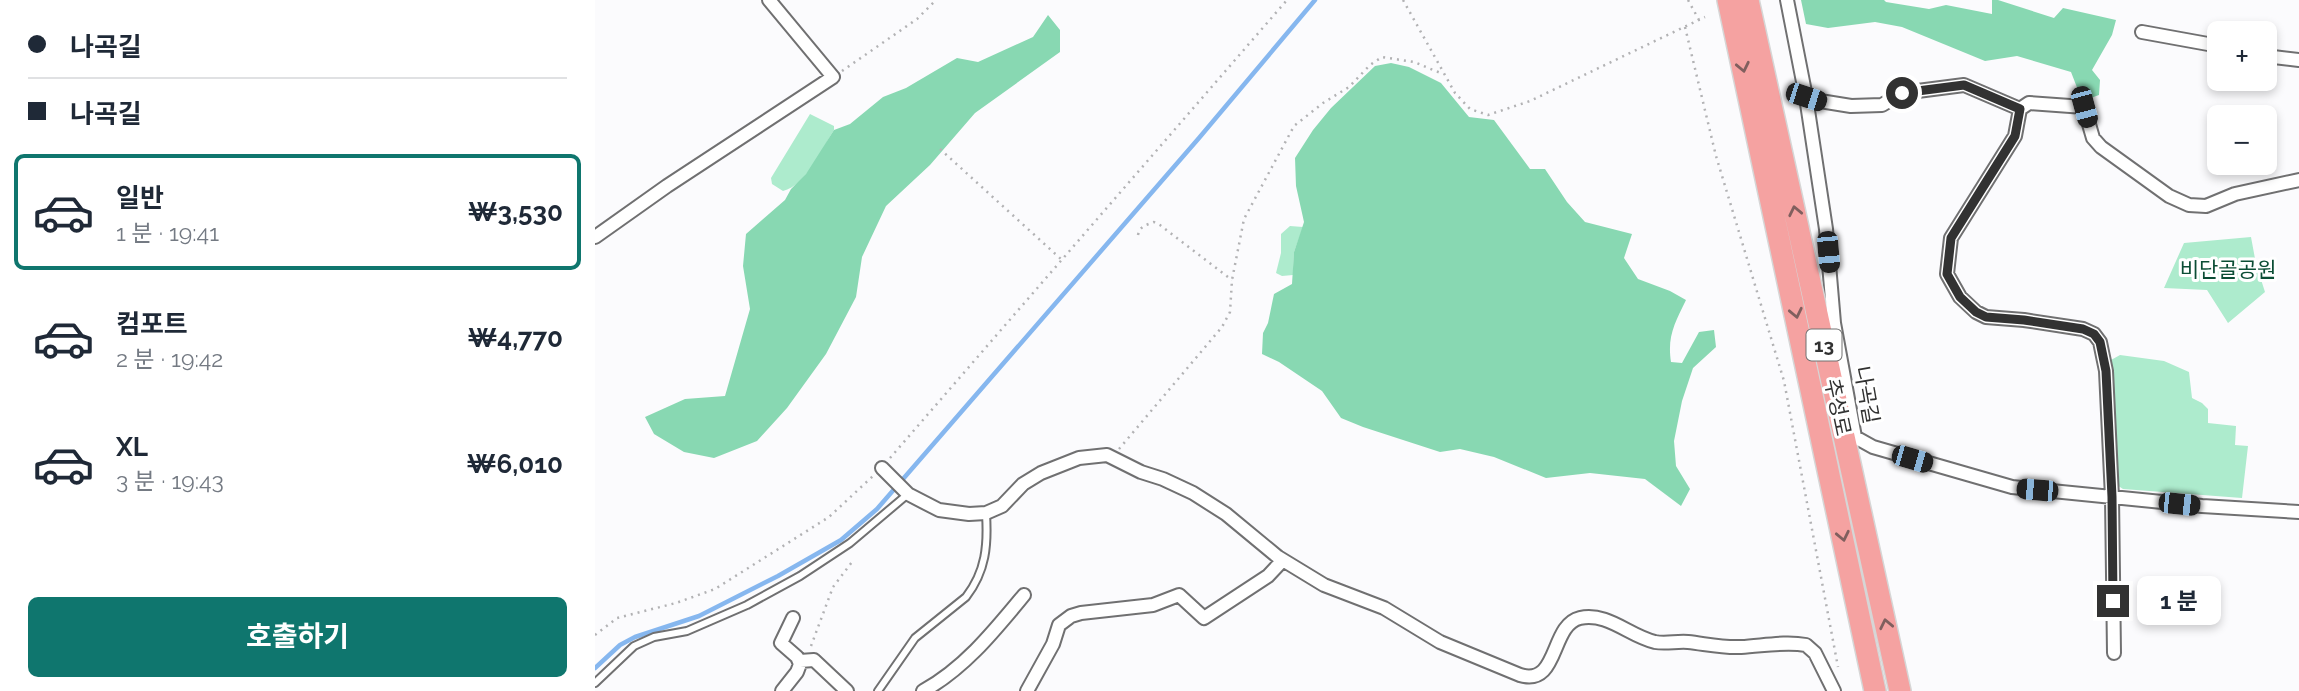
<!DOCTYPE html>
<html lang="ko">
<meta charset="utf-8">
<style>
body{margin:0;font-family:Raleway,"Noto Sans KR",sans-serif;background:#f6f6f7;color:#1f2937;height:100vh;display:flex;flex-direction:column;font-size:26px;white-space:nowrap}
*{box-sizing:border-box;margin:0}
p{font-size:23px;color:#747a83}
.icon{flex:none;width:38px;height:38px;fill:none;stroke:currentColor;stroke-width:2;stroke-linecap:round;stroke-linejoin:round}
.map{position:relative;flex:1;overflow:hidden}
.details{display:flex;flex-direction:column;background:#fff;width:595px}
.details>*{flex:none}
.banner{display:grid;align-content:center;height:154px;padding:0 28px;background:#fff}
.buttons{position:absolute;left:1612px;top:21px;display:grid;gap:14px}
.buttons a{display:grid;place-items:center;width:70px;height:70px;border-radius:10px;background:#fff;box-shadow:0 4px 10px #0003;font-size:35px}
.end{position:absolute;width:32px;height:32px;margin:-16px;border:9px solid #323232;background:#fff;box-shadow:0 0 0 4px #fff}
.from{border-radius:50%}
.bubble{position:absolute;height:49px;border-radius:10px;background:#fff;box-shadow:0 4px 10px #0003;font-size:23px;font-weight:700;line-height:49px;text-align:center}
.car{position:absolute;width:21px;height:42px;margin:-21px -10px;border-radius:9px;box-shadow:0 0 5px 2px #0007;background:linear-gradient(#222 24%,#8ab4d8 0 40%,#222 0 76%,#8ab4d8 0 86%,#222 0)}
.banner b{display:flex;align-items:center;gap:24px;height:66px;font-size:26px}
.banner b+b{border-top:2px solid #e0e1e3}
.banner i{width:18px;height:18px;background:#1f2937}
ul{padding:0;list-style:none}
li{display:flex;align-items:center;gap:21px;height:116px;margin:0 14px 10px;padding:0 14px;border:4px solid transparent;border-radius:10px}
li div{flex:1}
li b{display:block;font-size:26px}
li em{font-style:normal;font-weight:700}
li.selected{border-color:#0f766e}
li>.icon{width:63px;height:63px;stroke-width:1.5}
.action{display:flex;gap:14px;margin-top:auto;padding:14px 28px}
.action a{flex:1;height:80px;border-radius:10px;background:#0f766e;color:#fff;font-size:28px;font-weight:700;line-height:80px;text-align:center}
main{display:flex;flex:1;min-height:0}
.map>svg:first-child{display:block}
.green{fill:#adebcd}
.forest{fill:#88d8b2}
.lines{fill:none;stroke-linecap:round;stroke-linejoin:round}
.stream{stroke:#86b7ef;stroke-width:4.5}
.lane-casing{stroke:#707071;stroke-width:10}
.street-casing{stroke:#707071;stroke-width:16}
.primary-casing{stroke:#d6d6d6;stroke-width:24}
.path{stroke:#b2b2b4;stroke-width:2.5;stroke-dasharray:2 5;stroke-linecap:butt}
.lane{stroke:#fff;stroke-width:6}
.street{stroke:#fff;stroke-width:12}
.primary{stroke:#f5a2a1;stroke-width:21}
.oneway{stroke:#805f5e}
.route{stroke:#323232;stroke-width:9}
.labels{text-anchor:middle;dominant-baseline:central;stroke-width:6;stroke-linejoin:round;paint-order:stroke}
.shield{fill:#fff;stroke:#707070;stroke-width:2}
.shield-label{font-size:19px;font-weight:bold;fill:#323232}
.park-label{font-size:21px;fill:#0b4d35;stroke:#fff}
.street-label{font-size:21px;fill:#323232;stroke:#fff}
</style>
<main>
<section class="details">
<div class="banner">
<b><i class="from"></i>나곡길</b>
<b><i></i>나곡길</b>
</div>
<ul>
<li class="selected"><svg class="icon" aria-label="car" viewBox="0 0 24 24"><path d="M5 17H2v-5l4-1 3-4h7l3 4 3 1v5h-3M9 17h6M6 11h13"/><circle cx="7" cy="17" r="2"/><circle cx="17" cy="17" r="2"/></svg><div><b>일반</b><p>1 분 · 19:41</p></div><em>₩3,530</em></li>
<li><svg class="icon" aria-label="car" viewBox="0 0 24 24"><path d="M5 17H2v-5l4-1 3-4h7l3 4 3 1v5h-3M9 17h6M6 11h13"/><circle cx="7" cy="17" r="2"/><circle cx="17" cy="17" r="2"/></svg><div><b>컴포트</b><p>2 분 · 19:42</p></div><em>₩4,770</em></li>
<li><svg class="icon" aria-label="car" viewBox="0 0 24 24"><path d="M5 17H2v-5l4-1 3-4h7l3 4 3 1v5h-3M9 17h6M6 11h13"/><circle cx="7" cy="17" r="2"/><circle cx="17" cy="17" r="2"/></svg><div><b>XL</b><p>3 분 · 19:43</p></div><em>₩6,010</em></li>
</ul>
<div class="action"><a>호출하기</a></div>
</section>
<div class="map">
<svg width="1704" height="691" viewBox="0 0 1704 691">
<rect width="100%" height="100%" fill="#fbfbfd"/>
<path class="green" d="M215,114L239,126V130C226,150 212,185 188,191L177,184L176,178Z
M695,226L708,227L699,252L698,275L687,276L681,273L686,253V234Z
M1656,237L1661,264L1670,292L1633,323L1612,290L1569,288L1589,243Z
M1525,355L1569,361L1594,372L1597,398L1607,403L1613,409V423L1641,426L1640,445L1653,446L1647,498L1528,489L1522,485L1514,366L1516,360Z"/>
<path class="forest" d="M1206,0H1289L1291,2L1334,9L1351,5L1397,14V0H1403L1459,18L1468,8L1521,20L1517,35L1497,70L1505,80L1504,95L1493,99L1483,90L1476,72L1422,56L1390,61L1307,27L1280,22L1233,28L1211,24Z
M453,15L465,30V52L380,113L335,165L291,206L267,257L261,297L231,354L192,408L162,441L119,458L89,452L59,434L50,417L90,399L130,396L155,309L148,266L151,234L190,200L196,189L211,174L239,130L255,124L288,97L311,88L362,58L383,62L438,37Z
M796,63L814,67L846,83L874,117L899,120L935,169H950L972,202L990,222L1037,234L1029,258L1043,279L1075,291L1091,300C1080,323 1072,336 1076,362L1087,363L1104,332L1119,330L1121,347L1098,368L1087,401L1079,441L1081,466L1095,489L1086,506L1050,479L995,473L951,478L899,457L865,449L845,452L768,427L746,418L727,391L684,362L667,354L668,333L673,323L679,294L697,284L699,252L709,222L701,186L700,158L718,130L736,108L780,66Z"/>
<g class="lines">
<path class="stream" d="M0,668L25,645L40,637L104,616L183,576L246,540L282,509L604,138L720,0"/>
<defs>
<path id="lane" d="M0,683L39,646L59,637L92,631L152,605L205,576L255,543L313,494
M283,691L320,638L371,597C391,571 393,545 391,514"/>
<path id="street" d="M1192,0L1211,97L1231,229L1239,323L1260,437L1278,447L1417,487L1607,506L1704,512
M1547,32L1624,46
M1670,56L1704,60
M1211,97L1225,101L1256,106L1287,105L1307,93L1369,85L1425,109L1434,103L1489,107L1498,138L1506,147L1574,196L1594,205L1611,206L1640,194L1704,180
M1425,109L1420,136L1356,238L1352,274L1365,297L1381,312L1391,317L1429,320L1488,329L1499,334L1505,342L1511,371L1517,497L1519,653
M0,237L72,186L238,77L174,0
M287,468L313,494L344,510L374,514L391,513L407,506L428,484L446,473L484,458L512,455L546,472L568,479L598,493L631,514L683,557L729,585L789,608L845,642L925,675C964,687 955,625 985,618C1013,612 1034,636 1060,642C1071,644 1082,641 1093,642C1111,644 1128,648 1146,647C1167,646 1190,641 1211,645L1220,653L1239,691
M205,661L219,660L252,691
M187,691L202,672L205,664L202,657L186,643L198,618
M328,691C369,669 400,630 429,595
M432,691L458,644L464,625L476,616L486,613L558,605L584,595L609,618L673,576L688,560"/>
<path id="primary" d="M1133,0L1280,691
M1153,0L1305,691"/>
</defs>
<use href="#lane" class="lane-casing"/>
<use href="#street" class="street-casing"/>
<use href="#primary" class="primary-casing"/>
<path class="path" d="M808,0L860,93L875,109L893,115L935,101L1110,17
M1093,0L1104,20
M1090,27L1121,156L1189,381L1243,667
M247,71L322,19L341,0
M345,149L467,260
M543,235C545,226 551,225 559,222L565,225L637,280
M524,449L627,327L635,312L637,280L649,219L699,126L728,103L754,87L775,65L787,57L819,62L848,74
M295,458L692,0
M0,635L22,618L81,603L120,589L234,517L278,476
M216,646L238,587L257,562"/>
<use href="#lane" class="lane"/>
<use href="#street" class="street"/>
<use href="#primary" class="primary"/>
</g>
<defs><path id="oneway-chevron" d="M-2-3.5L2.5 0L-2 3.5" fill="none" stroke-width="1.6" stroke-linecap="round" stroke-linejoin="round" transform="scale(1.75)"/></defs>
<g class="oneway">
<use href="#oneway-chevron" transform="translate(1148 67) rotate(78)"/>
<use href="#oneway-chevron" transform="translate(1200 211) rotate(-102)"/>
<use href="#oneway-chevron" transform="translate(1201 313) rotate(78)"/>
<use href="#oneway-chevron" transform="translate(1248 536) rotate(78)"/>
<use href="#oneway-chevron" transform="translate(1291 624) rotate(-102)"/>
</g>
<g class="lines">
<path class="route" d="M1307,93L1369,85L1425,109L1420,136L1356,238L1352,274L1365,297L1381,312L1391,317L1429,320L1488,329L1499,334L1505,342L1511,371L1517,497L1518,601"/>
</g>
<g class="labels">
<rect class="shield" x="1211.5" y="329.5" width="35" height="31" rx="5"/>
<g class="shield-label">
<text x="1229" y="345">13</text>
</g>
<g class="park-label">
<text x="1633" y="269">비단골공원</text>
</g>
<g class="street-label">
<text transform="translate(1272 395) rotate(80)">나곡길</text>
<text transform="translate(1243 407) rotate(78)">추성로</text>
</g>
</g>
</svg>
<div class="buttons">
<a>+</a>
<a>−</a>
</div>
<i class="end from" style="left:1307px;top:93px"></i>
<i class="end" style="left:1518px;top:601px"></i>
<div class="bubble" style="left:1542px;top:576px;width:84px">1 분</div>
<i class="car" style="left:1211px;top:97px;rotate:108deg"></i>
<i class="car" style="left:1489px;top:107px;rotate:165deg"></i>
<i class="car" style="left:1233px;top:252px;rotate:175deg"></i>
<i class="car" style="left:1317px;top:459px;rotate:106deg"></i>
<i class="car" style="left:1442px;top:490px;rotate:275deg"></i>
<i class="car" style="left:1584px;top:504px;rotate:96deg"></i>
</div>
</main>
